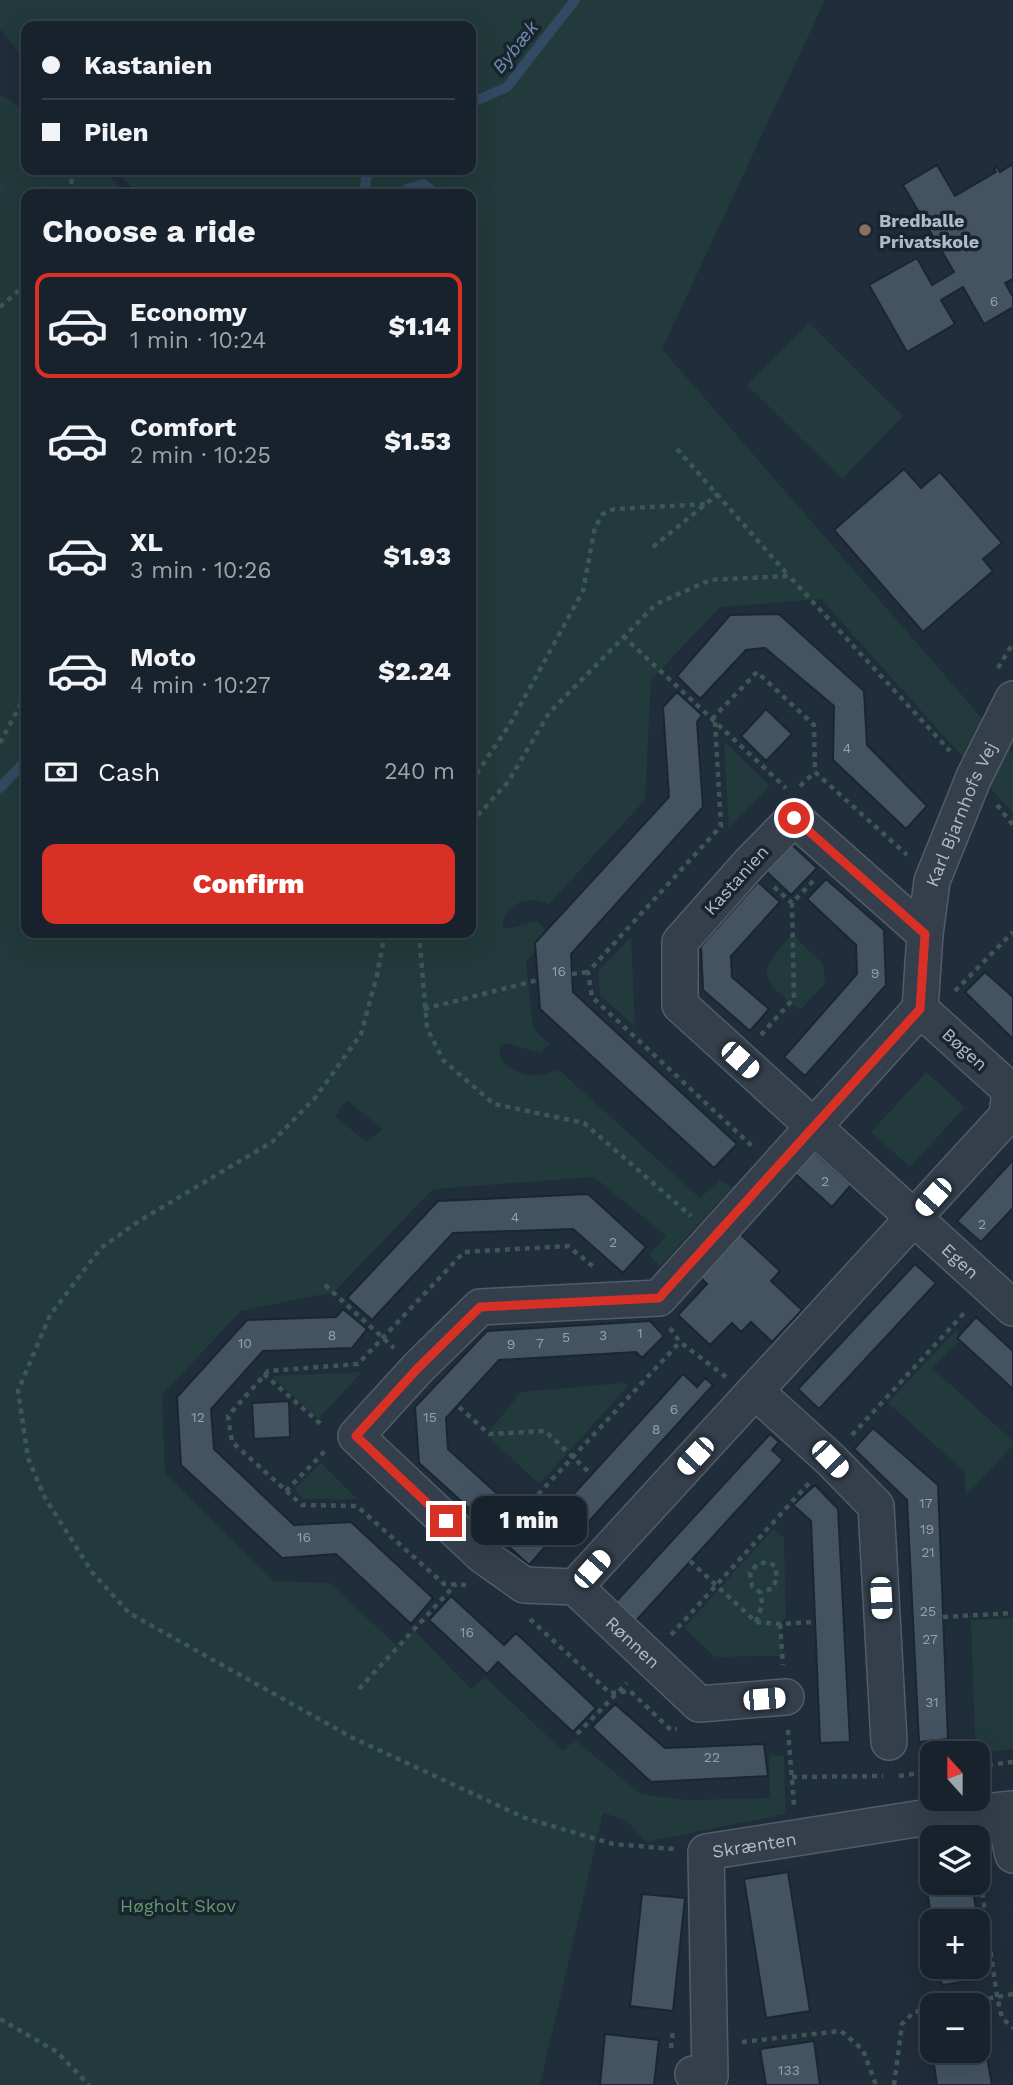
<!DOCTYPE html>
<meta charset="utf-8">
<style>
body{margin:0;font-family:"Work Sans",sans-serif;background:#212a34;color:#f1f3f6;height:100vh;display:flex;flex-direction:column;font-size:26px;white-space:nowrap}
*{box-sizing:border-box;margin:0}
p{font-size:23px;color:#9fa4a9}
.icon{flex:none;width:38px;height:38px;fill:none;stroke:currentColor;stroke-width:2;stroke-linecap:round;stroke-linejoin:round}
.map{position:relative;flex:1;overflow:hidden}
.drawer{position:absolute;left:21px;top:189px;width:455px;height:749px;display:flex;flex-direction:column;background:#18222c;border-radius:14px;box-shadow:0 7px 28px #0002,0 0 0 2px #363f48}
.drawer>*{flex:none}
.top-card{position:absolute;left:21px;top:21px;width:455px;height:154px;border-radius:14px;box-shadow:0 7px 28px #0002,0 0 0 2px #363f48;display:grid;align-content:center;height:154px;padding:0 21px;background:#18222c}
.needle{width:46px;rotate:339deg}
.fabs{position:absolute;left:920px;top:1741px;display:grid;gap:14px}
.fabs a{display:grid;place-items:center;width:70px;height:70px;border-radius:14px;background:#18222c;box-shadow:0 7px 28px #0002,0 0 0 2px #363f48;font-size:35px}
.end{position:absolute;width:32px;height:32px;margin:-16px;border:9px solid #d93025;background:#fff;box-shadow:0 0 0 4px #fff}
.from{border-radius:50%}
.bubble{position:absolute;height:49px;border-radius:14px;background:#18222c;box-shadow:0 7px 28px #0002,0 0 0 2px #363f48;font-size:23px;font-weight:800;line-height:49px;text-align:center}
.car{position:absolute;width:21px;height:42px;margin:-21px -10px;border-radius:9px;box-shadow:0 0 5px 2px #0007;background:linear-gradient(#fff 24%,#345 0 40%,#fff 0 76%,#345 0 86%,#fff 0)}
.top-card b{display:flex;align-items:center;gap:24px;height:66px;font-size:26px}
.top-card b+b{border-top:2px solid #363f48}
.top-card i{width:18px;height:18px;background:#f1f3f6}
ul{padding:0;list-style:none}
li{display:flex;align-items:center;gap:21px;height:105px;margin:0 14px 10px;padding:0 7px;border:4px solid transparent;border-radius:14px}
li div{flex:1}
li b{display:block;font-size:26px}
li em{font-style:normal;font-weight:800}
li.on{border-color:#d93025}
li>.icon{width:63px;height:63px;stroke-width:1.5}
h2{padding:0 21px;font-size:32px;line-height:84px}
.pay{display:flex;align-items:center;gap:18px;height:77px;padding:0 21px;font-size:26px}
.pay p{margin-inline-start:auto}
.button{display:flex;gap:14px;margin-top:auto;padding:14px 21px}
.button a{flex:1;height:80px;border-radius:14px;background:#d93025;color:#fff;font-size:28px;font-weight:800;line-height:80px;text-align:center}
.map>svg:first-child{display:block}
.green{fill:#223a3b;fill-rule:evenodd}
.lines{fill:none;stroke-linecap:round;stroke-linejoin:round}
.stream{stroke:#324a63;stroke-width:10}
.building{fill:#435362;stroke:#1b2631;stroke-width:2}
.street-casing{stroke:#515d68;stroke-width:38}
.path{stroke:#3d5656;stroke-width:4.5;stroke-dasharray:5 5;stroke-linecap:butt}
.street{stroke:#343f4b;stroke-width:35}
.route{stroke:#d93025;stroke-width:9}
.education-dot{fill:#8d6e63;stroke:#19242f;stroke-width:2.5}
.labels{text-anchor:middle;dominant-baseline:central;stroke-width:7;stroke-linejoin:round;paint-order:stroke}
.number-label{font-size:14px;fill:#93a0ae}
.poi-label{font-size:18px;font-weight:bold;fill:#aebac7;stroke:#19242f;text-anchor:start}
.street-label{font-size:18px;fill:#aebac7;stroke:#19242f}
.park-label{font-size:18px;fill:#64996c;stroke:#19242f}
.water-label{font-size:19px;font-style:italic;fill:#6d8dac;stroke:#19242f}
</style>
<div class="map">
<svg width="1013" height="2085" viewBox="0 0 1013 2085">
<rect width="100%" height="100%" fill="#202d3a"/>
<path class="green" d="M0,0H825L662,349L1013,754V813L821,599L720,607L651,680L645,800L548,905C529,892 501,906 503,928H511L537,921L551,936L526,961L533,1028L550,1045L540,1053L507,1043L500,1047C496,1067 525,1078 542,1075C547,1074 553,1071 558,1069L700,1198L720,1180L732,1188L660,1266L649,1255L666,1236L594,1177L433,1189L334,1292L241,1311L162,1395L165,1473L274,1581L330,1583L398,1647L414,1630L471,1689L485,1677L563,1751L575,1740L641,1794L687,1800L770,1798L769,1755L784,1756L786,1814L646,1842L626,1820L603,1813L540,2085H0V94L26,111V170H103L127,194H26V933H471V194H137L116,170H471V26H26V60L0,29ZM347,1100L382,1129V1130L366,1142L335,1116Z
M809,323L903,416L842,479L747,385Z
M724,741L770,786L729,828Z
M792,934L823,964L825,984L800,1010C757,976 757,975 792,934Z
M631,937L635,1027L600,995L598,971Z
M926,1072L965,1107L910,1167L871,1132Z
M956,1330L964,1337L932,1368L1013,1441V1445L966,1496L964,1471L888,1403Z
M362,1372L318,1419L272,1376Z
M621,1383L629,1385L539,1484L490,1438L491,1429L521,1392Z
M321,1463L357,1499H303L295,1489Z
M773,1529L784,1538L786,1618L780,1624L783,1656L715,1657L684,1628Z
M1013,1618V1749L975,1754H933V1759L922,1760L920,1747L975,1740L971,1620Z"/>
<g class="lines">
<path class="stream" d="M471,103L507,87L575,0
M364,194L367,170
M404,194L407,189L423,184L437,194
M0,788L26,760"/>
</g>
<path class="building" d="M1013,164V279L1005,283L1013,297V307L984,324L963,287L941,300L955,324L907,352L869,285L917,258L932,285L954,272L903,185L937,165L955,196L996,172L994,169L997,167L1000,172Z
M904,469L921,488L940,472L1002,543L983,559L993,571L923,632L834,530Z
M779,614L864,691L867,745L927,806L906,829L833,760L834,706L765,648L746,650L700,699L677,676L730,615Z
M677,692L702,715L697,722L703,807L571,954L573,992L737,1144L714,1168L540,1009L535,943L669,797L663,707Z
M766,709L792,734L766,761L741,736Z
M791,844L817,868L791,895L766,871Z
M826,879L884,930L886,985L805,1076L784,1057L857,974L856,945L807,899Z
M758,882L780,902L731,956L732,977L769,1009L750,1031L703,990L701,946Z
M985,972L1013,997V1039L965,992Z
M812,1150L851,1185L832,1207L792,1171Z
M1013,1160V1208L981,1242L957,1221Z
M588,1194L646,1247L623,1273L573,1229L453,1233L372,1320L347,1298L438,1201Z
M737,1231L780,1271L771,1281L802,1310L772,1342L751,1322L741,1332L732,1323L710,1345L678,1315L707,1284L697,1274Z
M915,1264L936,1283L819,1409L798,1389Z
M343,1309L367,1329L352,1348L263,1351L211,1409L214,1449L294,1525L351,1522L433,1598L411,1624L336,1554L282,1558L181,1465L177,1397L247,1320L336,1317Z
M976,1317L1013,1351V1389L957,1338Z
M650,1321L664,1336L642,1358L636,1352L499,1360L446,1418L448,1449L513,1508L492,1529L419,1463L415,1407L487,1331Z
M683,1374L697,1387L705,1378L713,1385L571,1541L549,1521Z
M289,1401L290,1437L254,1439L252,1403Z
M873,1428L938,1485L948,1739L919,1742L907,1500L854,1449Z
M770,1434L779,1442L772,1450L783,1460L632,1625L612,1606Z
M815,1485L838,1509L850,1742L820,1743L811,1521L793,1505Z
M528,1513L554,1537L529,1565L502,1540Z
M451,1596L504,1645L516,1633L596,1708L573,1732L498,1662L487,1674L429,1620Z
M615,1704L665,1748L764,1744L768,1776L651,1782L592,1727Z
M933,1871V1883H972L978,1922H933V1927L924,1873Z
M788,1872L810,2011L766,2018L744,1879Z
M642,1894L685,1898L673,2011L630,2006Z
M978,1925L986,1978L942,1985L939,1967H978Z
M978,2009L992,2085H937L927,2017L933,2016V2051H978Z
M605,2034L659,2040L654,2085H600Z
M814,2041L820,2085H766L760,2049Z"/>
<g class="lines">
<defs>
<g id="street">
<path id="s1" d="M925,934L794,818L749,864L680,942V1005L1013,1308"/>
<path d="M755,1391L830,1459L876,1506L889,1742"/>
<path id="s2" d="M575,1587L524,1585L482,1555L356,1436L417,1369L480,1307L659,1298L920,1009L925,934L932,881L974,777L1013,699"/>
<path d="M575,1587L1007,1116L1010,1090L920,1009"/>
<path id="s3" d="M575,1587L699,1704L786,1697"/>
<path d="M1003,1810L1013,1855"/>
<path id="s4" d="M693,2074L710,2076L706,1852L916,1819L1013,1809"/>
</g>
</defs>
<use href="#street" class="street-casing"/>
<path class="path" d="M70,194L73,170
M0,307L26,284
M677,449L789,576
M653,547L718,494
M623,636L786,788
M998,668L1013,643
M712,719L757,672L814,725L815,772L907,855
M715,722L721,826L588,972L592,997L753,1147
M0,743L26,694
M471,782L510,724L583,591L595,527L603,514L614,509L707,504
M800,786L815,772
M997,805L1013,825
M471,823L508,782L549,713L656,604L710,580L789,576L950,751
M774,887L792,903
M385,933L377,975L361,1034L315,1098L272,1142L139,1221L101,1248L50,1315L18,1391L28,1458L44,1496L92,1572L129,1613L353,1738L525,1818L613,1844L674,1849
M419,933L427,1028L443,1060L494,1104L584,1123L691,1216
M572,974L588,972
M955,991L1013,932
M424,1009L538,980
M761,1035L794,998L792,903L814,880
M325,1285L394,1348
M670,1328L680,1342L726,1377
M264,1374L324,1427
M459,1407L489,1434L545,1431L591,1474
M852,1435L967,1310
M286,1491L328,1448
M504,1531L680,1342
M690,1561L756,1622L780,1624L815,1622
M466,1585L444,1584L357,1506L302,1505L232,1442L228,1416L268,1371L358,1364L464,1252L568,1246L595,1268
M943,1617L1013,1613
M530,1619L610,1693L630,1691L671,1730L677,1729
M756,1622L762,1605L761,1593L752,1586L750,1573L757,1564L768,1562L775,1566L777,1578L773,1588L761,1593
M780,1624L783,1665
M671,1635L809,1483
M359,1689L456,1584
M788,1730L794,1805
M577,1734L627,1683
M978,1766L1013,1762
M899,1776L933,1771
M792,1777L883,1776
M978,1863L997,1996L1002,2018L1013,2028
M949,2006L1013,1994
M0,2019L57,2052L89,2085
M742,2042L841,2031L863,2050L876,2085
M671,2048L673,2029
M894,2085L902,2024L914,2012L933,2009"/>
<use href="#street" class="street"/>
</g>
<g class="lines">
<path class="route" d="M446,1521L356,1436L417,1369L480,1307L659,1298L920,1009L925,934L794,818"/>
</g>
<circle class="education-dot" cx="865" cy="230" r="7"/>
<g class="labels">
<g class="number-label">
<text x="994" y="301">6</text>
<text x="847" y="748">4</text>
<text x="559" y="971">16</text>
<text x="875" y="973">9</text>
<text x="825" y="1181">2</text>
<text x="515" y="1217">4</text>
<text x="982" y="1224">2</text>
<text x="613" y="1242">2</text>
<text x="640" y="1333">1</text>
<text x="332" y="1335">8</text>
<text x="603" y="1335">3</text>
<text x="566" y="1337">5</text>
<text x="245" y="1343">10</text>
<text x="540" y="1343">7</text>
<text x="511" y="1344">9</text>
<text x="674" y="1409">6</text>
<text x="198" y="1417">12</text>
<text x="430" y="1417">15</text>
<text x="656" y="1429">8</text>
<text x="926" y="1503">17</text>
<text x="927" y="1529">19</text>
<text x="304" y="1537">16</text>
<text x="928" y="1552">21</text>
<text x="928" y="1611">25</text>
<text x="467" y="1632">16</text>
<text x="930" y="1639">27</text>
<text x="932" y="1702">31</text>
<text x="712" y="1757">22</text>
<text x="789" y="2070">133</text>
</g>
<g class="poi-label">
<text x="879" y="220">Bredballe<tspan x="879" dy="21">Privatskole</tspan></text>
</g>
<g class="street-label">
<text stroke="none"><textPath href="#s2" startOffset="1225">Karl Bjarnhofs Vej</textPath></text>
<text transform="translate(736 880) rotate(-48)">Kastanien</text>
<text transform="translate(965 1049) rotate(42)">Bøgen</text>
<text stroke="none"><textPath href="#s1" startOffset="786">Egen</textPath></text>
<text stroke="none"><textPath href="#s3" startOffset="80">Rønnen</textPath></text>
<text stroke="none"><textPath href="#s4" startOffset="290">Skrænten</textPath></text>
</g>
<g class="park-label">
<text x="178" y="1905">Høgholt Skov</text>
</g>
<g class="water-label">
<text transform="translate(515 47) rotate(-51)">Bybæk</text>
</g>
</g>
</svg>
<div class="fabs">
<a><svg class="needle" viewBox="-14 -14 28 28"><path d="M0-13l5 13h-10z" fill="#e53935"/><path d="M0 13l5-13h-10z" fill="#9fa4a9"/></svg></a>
<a><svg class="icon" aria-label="layers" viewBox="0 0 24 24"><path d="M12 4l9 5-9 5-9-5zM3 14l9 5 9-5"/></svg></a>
<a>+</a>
<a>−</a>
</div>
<i class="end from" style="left:794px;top:818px"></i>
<i class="end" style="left:446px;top:1521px"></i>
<div class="bubble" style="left:471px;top:1496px;width:116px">1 min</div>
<i class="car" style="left:740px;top:1060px;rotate:132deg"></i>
<i class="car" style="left:933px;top:1197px;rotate:222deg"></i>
<i class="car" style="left:695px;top:1456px;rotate:223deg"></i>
<i class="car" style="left:830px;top:1459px;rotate:136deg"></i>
<i class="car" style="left:592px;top:1569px;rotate:42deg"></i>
<i class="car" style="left:881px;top:1598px;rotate:177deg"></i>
<i class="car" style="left:764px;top:1699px;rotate:85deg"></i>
<div class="top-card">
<b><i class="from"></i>Kastanien</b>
<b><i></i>Pilen</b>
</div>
<section class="drawer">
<h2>Choose a ride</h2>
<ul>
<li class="on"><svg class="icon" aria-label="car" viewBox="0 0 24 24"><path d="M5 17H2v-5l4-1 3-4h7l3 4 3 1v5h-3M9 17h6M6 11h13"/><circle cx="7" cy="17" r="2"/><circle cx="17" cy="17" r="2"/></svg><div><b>Economy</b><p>1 min · 10:24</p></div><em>$1.14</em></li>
<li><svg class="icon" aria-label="car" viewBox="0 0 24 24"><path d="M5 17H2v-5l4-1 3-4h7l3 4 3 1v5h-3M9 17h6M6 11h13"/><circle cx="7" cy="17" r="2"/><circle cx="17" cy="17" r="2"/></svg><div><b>Comfort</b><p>2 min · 10:25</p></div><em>$1.53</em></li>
<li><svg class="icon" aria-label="car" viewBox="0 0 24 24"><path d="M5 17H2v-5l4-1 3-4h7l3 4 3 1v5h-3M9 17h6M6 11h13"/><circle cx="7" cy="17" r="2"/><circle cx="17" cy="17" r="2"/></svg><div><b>XL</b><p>3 min · 10:26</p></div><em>$1.93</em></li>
<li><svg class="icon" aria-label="car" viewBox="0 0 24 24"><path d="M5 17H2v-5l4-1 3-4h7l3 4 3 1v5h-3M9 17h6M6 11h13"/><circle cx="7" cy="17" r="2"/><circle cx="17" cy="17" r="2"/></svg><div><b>Moto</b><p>4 min · 10:27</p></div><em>$2.24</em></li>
</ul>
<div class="pay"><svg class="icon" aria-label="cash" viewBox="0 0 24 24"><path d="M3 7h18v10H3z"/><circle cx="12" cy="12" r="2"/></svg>Cash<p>240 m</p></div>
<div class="button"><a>Confirm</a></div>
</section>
</div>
